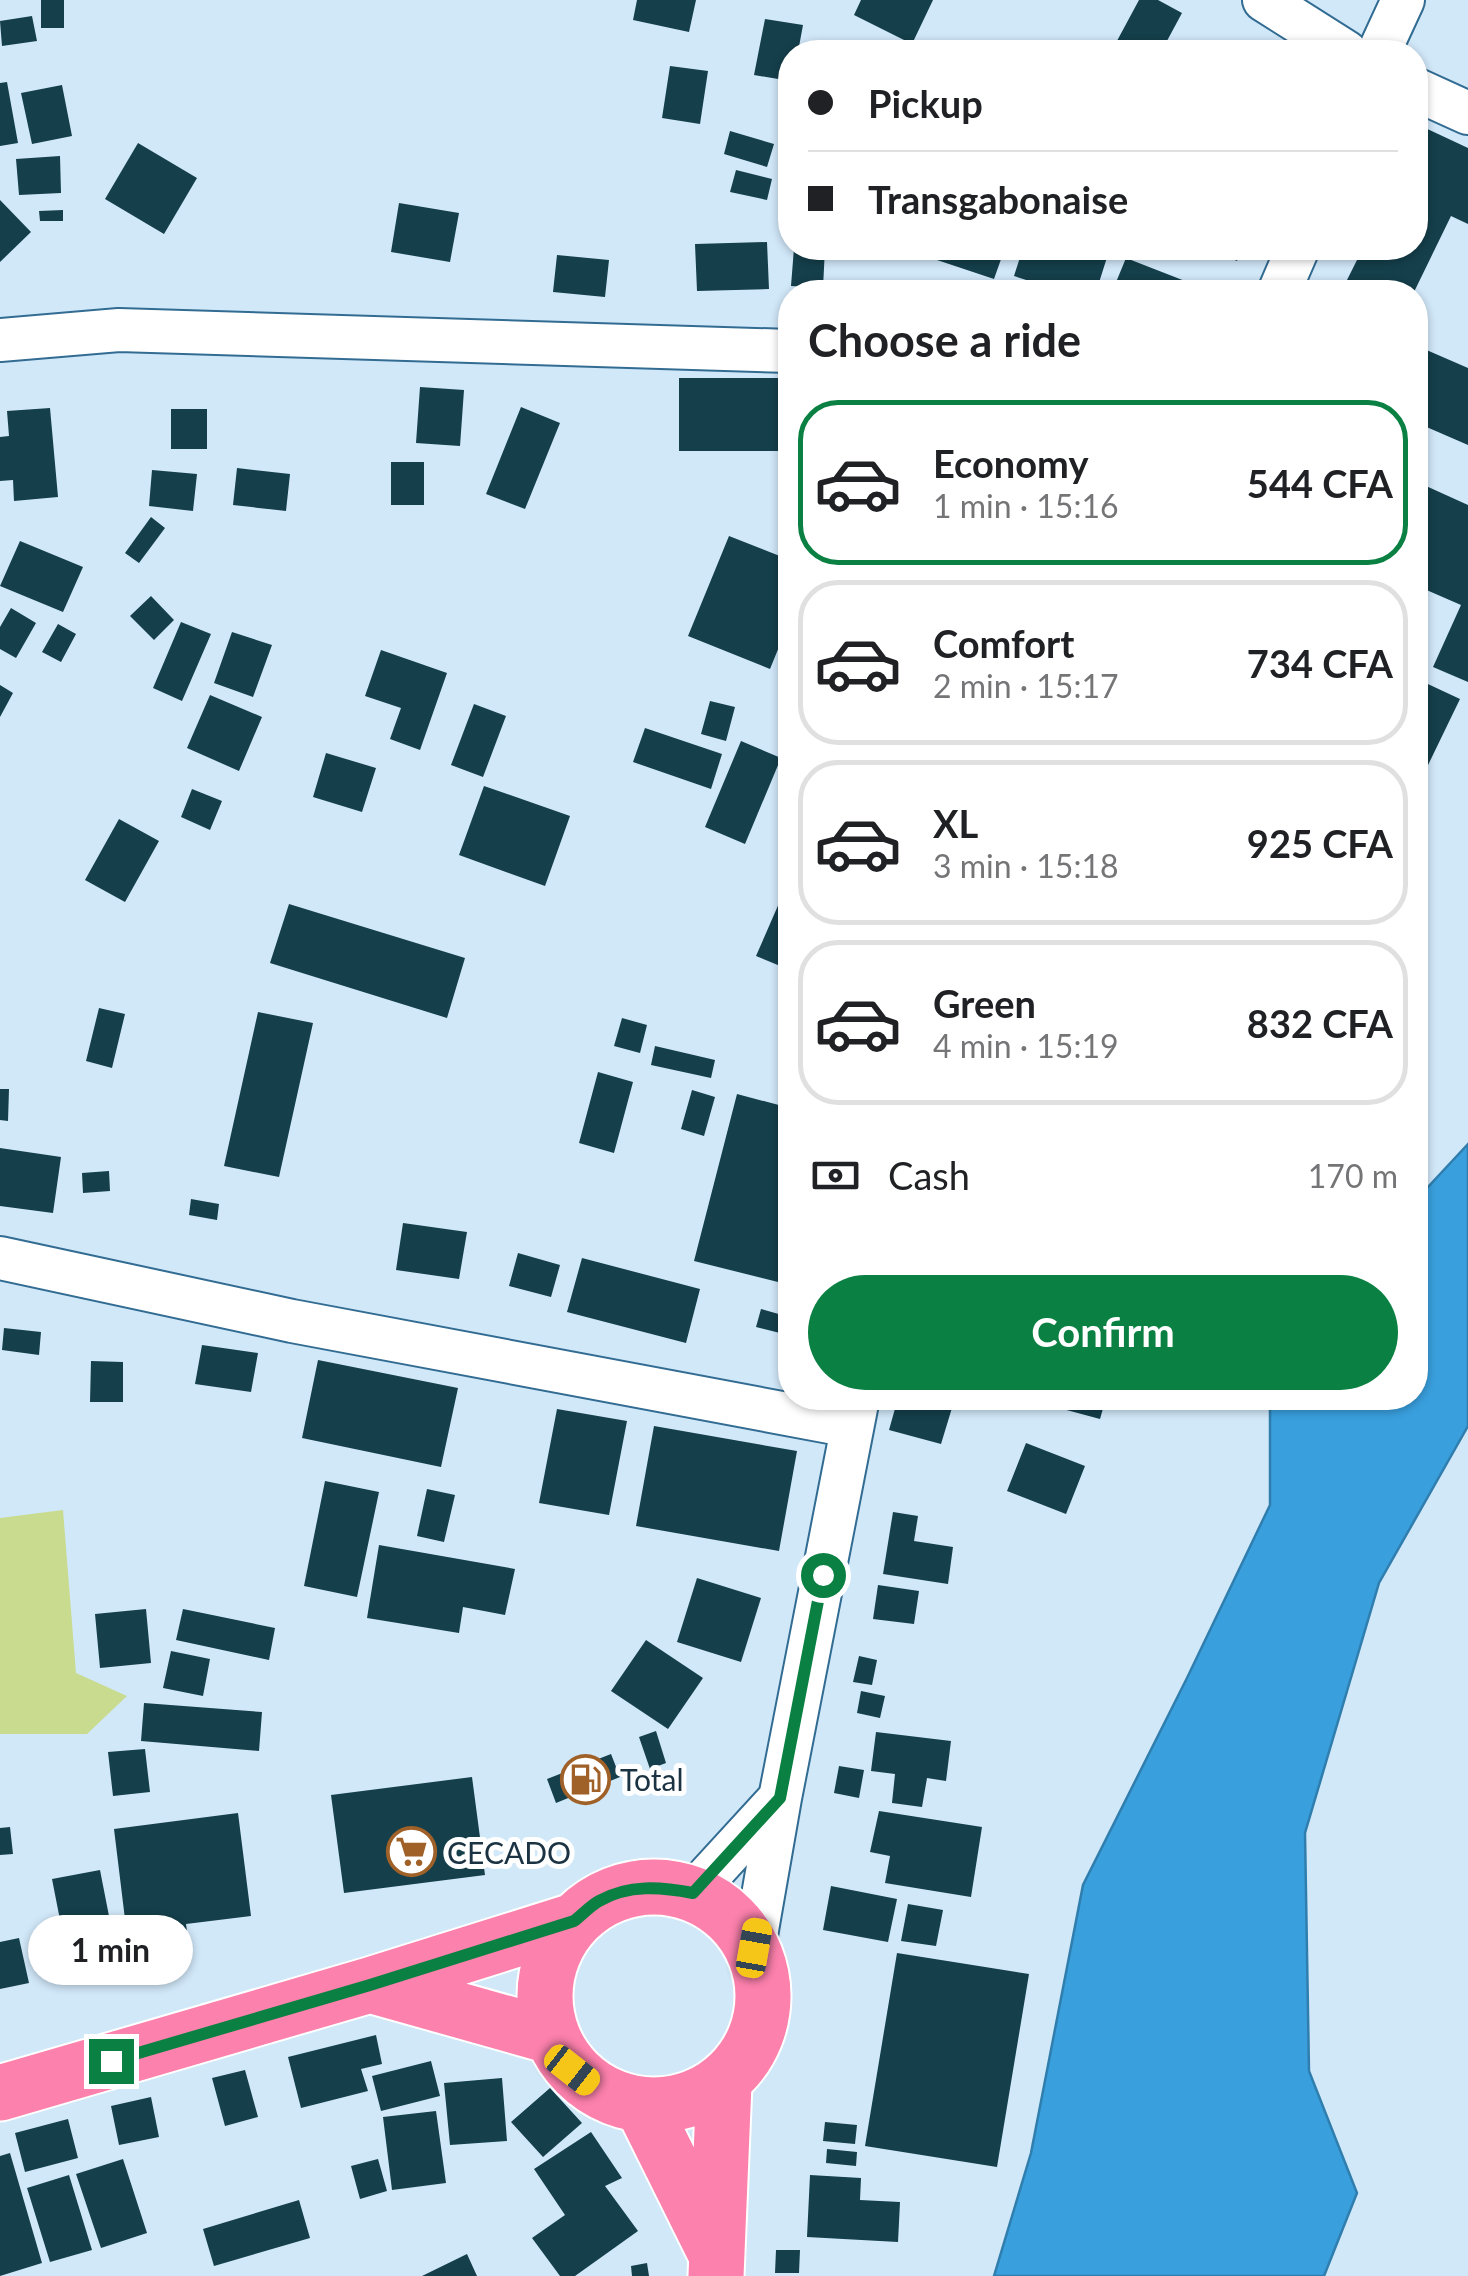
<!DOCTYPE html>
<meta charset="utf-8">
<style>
body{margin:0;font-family:Lato,sans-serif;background:#f6f6f6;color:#202124;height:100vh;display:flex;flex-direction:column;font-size:38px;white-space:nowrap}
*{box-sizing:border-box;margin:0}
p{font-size:32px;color:#757577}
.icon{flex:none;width:55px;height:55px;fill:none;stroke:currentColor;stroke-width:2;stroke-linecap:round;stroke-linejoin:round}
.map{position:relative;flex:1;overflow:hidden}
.side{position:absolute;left:778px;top:280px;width:650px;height:1130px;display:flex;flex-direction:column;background:#fff;border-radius:40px;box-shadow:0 2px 8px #0004}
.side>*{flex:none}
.top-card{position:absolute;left:778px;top:40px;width:650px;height:220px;border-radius:40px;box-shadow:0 2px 8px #0004;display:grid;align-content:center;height:220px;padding:0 30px;background:#fff}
.end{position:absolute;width:45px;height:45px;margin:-22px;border:12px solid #0b8043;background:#fff;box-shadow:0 0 0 5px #fff}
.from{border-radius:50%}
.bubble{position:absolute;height:70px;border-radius:35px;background:#fff;box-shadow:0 2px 8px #0004;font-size:32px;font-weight:700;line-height:70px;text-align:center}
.car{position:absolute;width:30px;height:60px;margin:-30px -15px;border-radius:12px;box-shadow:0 0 8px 2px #0007;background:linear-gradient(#f5c518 24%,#345 0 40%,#f5c518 0 76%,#345 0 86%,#f5c518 0)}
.top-card b{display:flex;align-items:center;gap:35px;height:95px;font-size:38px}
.top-card b+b{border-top:2px solid #e0e0e0}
.top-card i{width:25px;height:25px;background:#202124}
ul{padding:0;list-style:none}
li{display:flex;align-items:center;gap:30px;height:165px;margin:0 20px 15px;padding:0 10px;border:5px solid #e0e0e0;border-radius:40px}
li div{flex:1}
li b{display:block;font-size:38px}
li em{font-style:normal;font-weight:700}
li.active{border-color:#0b8043}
li>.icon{width:90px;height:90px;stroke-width:1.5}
h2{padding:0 30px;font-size:45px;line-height:120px}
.pay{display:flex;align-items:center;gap:25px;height:110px;padding:0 30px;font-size:38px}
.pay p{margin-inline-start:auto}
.cta{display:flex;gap:20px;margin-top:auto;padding:20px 30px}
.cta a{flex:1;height:115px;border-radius:60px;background:#0b8043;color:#fff;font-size:40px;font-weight:700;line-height:115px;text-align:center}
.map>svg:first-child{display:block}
.green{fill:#c9db8e}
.water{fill:#399fdd;stroke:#307eae;stroke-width:2.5}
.building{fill:#143f4b}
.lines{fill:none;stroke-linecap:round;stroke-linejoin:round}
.street-casing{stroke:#326c92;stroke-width:46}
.highway-casing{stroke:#fff;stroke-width:59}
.street{stroke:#fff;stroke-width:42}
.highway{stroke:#fc81ac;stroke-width:55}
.route{stroke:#0b8043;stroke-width:12}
.labels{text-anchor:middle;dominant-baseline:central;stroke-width:10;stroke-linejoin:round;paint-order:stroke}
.poi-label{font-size:30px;fill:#1a3242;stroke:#fff;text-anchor:start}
</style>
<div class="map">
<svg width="1468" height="2276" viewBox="0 0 1468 2276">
<rect width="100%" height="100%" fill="#d1e8f9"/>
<path class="green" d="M63,1510L76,1673L127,1696L87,1734H0V1518Z"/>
<path class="water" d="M1468,1144V1426L1379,1583L1305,1833L1309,2071L1357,2193L1324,2276H994L1031,2153L1083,1885L1187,1678L1270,1505V1398H1415V1201Z"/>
<path class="building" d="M41,0H64V28H41Z
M637,0H696L689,32L633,20Z
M861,0H933L912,44L854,15Z
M1139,0H1158L1182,13L1161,52H1111Z
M32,16L37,41L2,46L0,21Z
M765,19L803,25L798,52H790V81L754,75Z
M670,66L708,71L700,124L662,118Z
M7,82L18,143L0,146V83Z
M62,85L72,136L32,144L21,93Z
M1421,126L1468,148V224L1451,216L1414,292H1341L1363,248H1415V138Z
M730,131L774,144L767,167L724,154Z
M138,143L197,178L164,234L105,199Z
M60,156L61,193L19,195L16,159Z
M736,170L772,179L767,200L730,192Z
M0,200L31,232L0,262Z
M399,203L459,213L450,262L391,252Z
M787,203L790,204V243L785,242Z
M63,210V221H40L39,211Z
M767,242L769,289L697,291L695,244Z
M794,248H825L823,288L791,286Z
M917,248H1005L994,279L916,253Z
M1023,248H1110L1096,292H1064L1014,276Z
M1205,248H1243L1237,261Z
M557,255L609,260L605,297L553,292Z
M1126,258L1185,281L1212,292H1112Z
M1415,345L1468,368V445L1415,422Z
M679,378H790V451H679Z
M420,387L464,390L460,446L416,443Z
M521,407L560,423L525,509L486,494Z
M50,408L58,497L14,501L13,480L0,481V437L9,436L7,411Z
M171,409H207V449H171Z
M391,462H424V505H391Z
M237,468L290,474L286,511L233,505Z
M152,470L197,474L193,511L149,506Z
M1415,481L1468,505V682L1433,667L1461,605L1415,585Z
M151,517L165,528L139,563L125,553Z
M729,536L790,560V620L770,669L688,636Z
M20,541L83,567L63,612L0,586Z
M151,596L174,620L154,640L130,616Z
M11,608L36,623L16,658L0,649V627Z
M181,622L211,634L182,701L153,688Z
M58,624L76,634L61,662L42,652Z
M232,632L272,645L253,697L214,683Z
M381,650L447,673L420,750L390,739L401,708L365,696Z
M1415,678L1460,699L1415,792Z
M0,685L13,693L0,717Z
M210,695L262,717L239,771L187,748Z
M710,701L735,707L726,741L701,734Z
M474,704L506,716L483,777L451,765Z
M645,728L722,754L711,789L633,762Z
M741,741L781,758L745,844L705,827Z
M326,753L376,768L362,812L313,797Z
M484,786L570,816L545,886L459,855Z
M192,789L222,801L210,830L181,817Z
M119,819L159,841L125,902L85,880Z
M790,878V970L756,956Z
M289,904L465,958L447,1018L270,963Z
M99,1008L125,1014L112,1068L86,1061Z
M258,1012L313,1023L279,1177L224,1166Z
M622,1018L647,1025L640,1053L614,1046Z
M655,1046L715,1060L711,1078L651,1065Z
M598,1072L633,1082L614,1153L579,1143Z
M0,1089H9L8,1121L0,1120Z
M692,1090L715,1097L704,1136L681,1129Z
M737,1094L790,1108V1285L694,1261Z
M0,1148L61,1157L53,1213L0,1206Z
M109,1171L110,1191L83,1193L82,1173Z
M191,1199L219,1204L217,1220L189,1215Z
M403,1223L467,1232L459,1279L396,1270Z
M518,1253L560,1265L551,1297L509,1286Z
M582,1258L700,1289L686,1343L567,1312Z
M761,1309L789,1317L784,1334L756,1327Z
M4,1328L41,1332L39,1355L2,1350Z
M202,1345L258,1353L251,1392L195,1384Z
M318,1360L458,1388L441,1467L302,1438Z
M91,1361L123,1362V1402H90Z
M898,1398H955L941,1444L889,1430Z
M1050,1398H1106L1100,1419L1048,1405Z
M557,1409L627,1421L609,1515L539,1503Z
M654,1426L797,1451L779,1551L636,1526Z
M1026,1443L1085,1466L1066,1514L1007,1491Z
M325,1481L379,1492L357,1597L304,1586Z
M427,1489L455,1495L444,1542L417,1536Z
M893,1512L918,1516L914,1541L953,1547L948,1584L883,1574Z
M379,1545L515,1569L505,1615L463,1607L459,1633L367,1618Z
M697,1578L761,1598L741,1662L677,1642Z
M878,1585L919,1591L914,1624L873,1619Z
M146,1609L151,1663L100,1668L95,1614Z
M183,1609L275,1628L269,1660L176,1640Z
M646,1640L703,1678L668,1729L611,1691Z
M171,1651L210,1659L203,1696L163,1688Z
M859,1656L877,1660L872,1685L853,1682Z
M861,1691L885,1696L880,1718L857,1713Z
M144,1703L262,1712L259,1751L141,1741Z
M656,1731L666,1763L650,1769L639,1737Z
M876,1732L951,1741L946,1781L927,1778L922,1807L892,1803L895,1774L871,1771Z
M145,1749L150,1792L113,1796L108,1752Z
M611,1754L620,1777L556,1803L547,1779Z
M839,1766L864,1770L859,1798L834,1793Z
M472,1777L485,1875L344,1893L331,1795Z
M879,1811L982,1827L971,1897L885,1883L890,1856L870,1852Z
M238,1813L251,1916L186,1924L189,1945L129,1952L114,1829Z
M10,1827L13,1854L0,1855V1828Z
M100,1870L117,1957L69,1966L52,1879Z
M831,1886L897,1899L888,1942L823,1930Z
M908,1904L943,1910L936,1946L901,1941Z
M19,1938L29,1983L0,1989V1942Z
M897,1953L1029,1974L997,2167L865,2146Z
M376,2035L382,2064L361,2069L368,2091L301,2108L288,2057Z
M431,2061L440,2096L381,2111L372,2076Z
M245,2070L258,2117L225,2126L212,2078Z
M502,2078L507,2141L450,2145L444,2083Z
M550,2088L582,2123L543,2157L511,2122Z
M151,2097L159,2137L119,2145L111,2106Z
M436,2111L446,2183L392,2190L383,2117Z
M68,2119L78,2158L25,2172L15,2133Z
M825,2122L857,2125L855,2144L823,2141Z
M591,2132L622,2178L605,2186L638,2231L575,2276H560L532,2238L565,2215L534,2169Z
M827,2149L857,2152L856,2166L826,2163Z
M10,2153L42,2263L0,2276V2156Z
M123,2159L147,2233L101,2248L76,2174Z
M378,2159L387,2191L360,2199L351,2166Z
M69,2175L92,2250L50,2262L27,2188Z
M810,2175L861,2178L860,2200L900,2202L898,2242L807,2237Z
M299,2200L310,2238L214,2266L203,2229Z
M776,2250H800L799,2273H775Z
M467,2254L477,2276H422Z
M647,2263L649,2276H632L631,2266Z"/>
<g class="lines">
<defs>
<path id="street" d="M1264,0L1346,52
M1379,52L1403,0
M1415,89L1468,113
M1279,292L1298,248
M0,340L119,330L790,351
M0,1258L292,1321L851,1426
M693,1893L780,1798
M754,1947L780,1798L858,1398"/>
<path id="highway" d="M545 1996a109 109 0 1 1 218 0a109 109 0 1 1-218 0Z
M370,1985L551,2036
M0,2093L370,1985L574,1921
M642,2105L714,2250
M716,2276L724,2083"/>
</defs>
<use href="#street" class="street-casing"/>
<use href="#highway" class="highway-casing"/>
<use href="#street" class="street"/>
<use href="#highway" class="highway"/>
</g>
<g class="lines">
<path class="route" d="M111,2061L370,1985L574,1921C582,1915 590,1906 599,1901C629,1884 661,1887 693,1893L780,1798L823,1575"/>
</g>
<defs>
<symbol id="fuel-ring" viewBox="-11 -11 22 22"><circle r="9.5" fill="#fff" stroke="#a06128" stroke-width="1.5"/><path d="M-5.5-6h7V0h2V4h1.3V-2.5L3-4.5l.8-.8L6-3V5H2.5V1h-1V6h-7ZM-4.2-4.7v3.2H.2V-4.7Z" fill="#a06128"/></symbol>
<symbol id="supermarket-ring" viewBox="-11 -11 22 22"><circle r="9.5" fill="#fff" stroke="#a06128" stroke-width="1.5"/><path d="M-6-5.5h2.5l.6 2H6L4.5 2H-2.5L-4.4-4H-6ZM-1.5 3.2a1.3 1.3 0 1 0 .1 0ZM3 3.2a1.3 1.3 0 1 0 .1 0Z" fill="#a06128"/></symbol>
</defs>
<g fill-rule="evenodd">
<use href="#fuel-ring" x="558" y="1752" width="55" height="55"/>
<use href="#supermarket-ring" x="384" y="1824" width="55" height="55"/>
</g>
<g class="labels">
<g class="poi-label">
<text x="620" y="1779">Total</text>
<text x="447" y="1852">CECADO</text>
</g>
</g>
</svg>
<i class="end from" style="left:823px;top:1575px"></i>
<i class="end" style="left:111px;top:2061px"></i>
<div class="bubble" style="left:28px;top:1915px;width:165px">1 min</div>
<i class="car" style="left:754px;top:1948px;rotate:10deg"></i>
<i class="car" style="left:572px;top:2070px;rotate:128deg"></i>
<div class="top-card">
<b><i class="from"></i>Pickup</b>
<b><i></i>Transgabonaise</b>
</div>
<section class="side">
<h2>Choose a ride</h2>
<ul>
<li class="active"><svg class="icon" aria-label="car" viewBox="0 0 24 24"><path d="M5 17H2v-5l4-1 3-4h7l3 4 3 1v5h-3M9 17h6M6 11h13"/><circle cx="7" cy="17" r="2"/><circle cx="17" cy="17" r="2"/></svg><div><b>Economy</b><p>1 min · 15:16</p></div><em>544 CFA</em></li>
<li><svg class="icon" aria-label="car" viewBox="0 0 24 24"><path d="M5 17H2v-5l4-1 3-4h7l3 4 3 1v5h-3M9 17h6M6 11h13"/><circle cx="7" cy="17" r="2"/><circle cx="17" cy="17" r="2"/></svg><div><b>Comfort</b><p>2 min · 15:17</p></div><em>734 CFA</em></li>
<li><svg class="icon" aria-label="car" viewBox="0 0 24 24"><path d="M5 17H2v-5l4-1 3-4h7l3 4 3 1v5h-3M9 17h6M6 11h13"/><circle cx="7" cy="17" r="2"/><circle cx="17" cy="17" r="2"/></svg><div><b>XL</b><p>3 min · 15:18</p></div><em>925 CFA</em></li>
<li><svg class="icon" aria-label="car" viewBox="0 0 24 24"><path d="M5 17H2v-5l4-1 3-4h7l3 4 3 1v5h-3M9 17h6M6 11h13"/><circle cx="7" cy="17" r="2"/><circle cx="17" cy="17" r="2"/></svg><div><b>Green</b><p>4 min · 15:19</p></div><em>832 CFA</em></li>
</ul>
<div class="pay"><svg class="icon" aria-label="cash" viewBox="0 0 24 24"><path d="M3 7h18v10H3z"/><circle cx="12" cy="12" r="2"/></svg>Cash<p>170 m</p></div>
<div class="cta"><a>Confirm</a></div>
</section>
</div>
